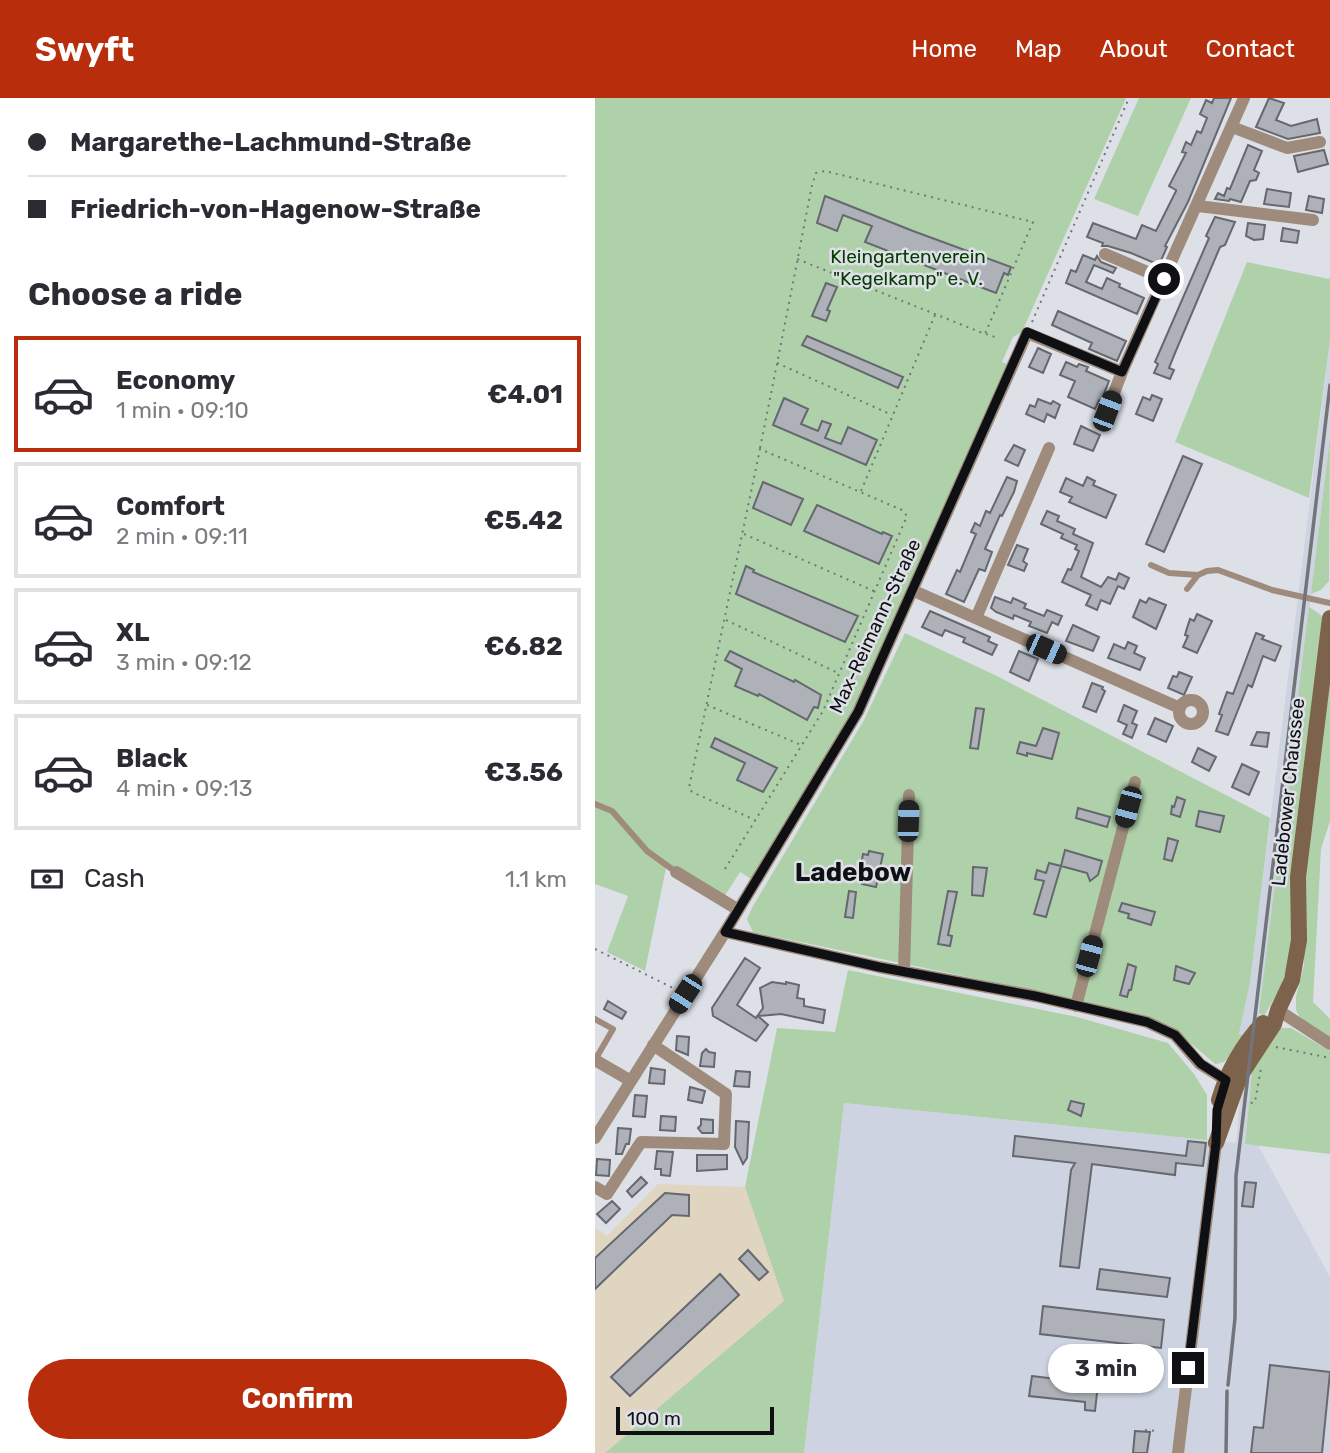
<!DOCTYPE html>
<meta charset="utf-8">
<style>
body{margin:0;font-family:Rubik,sans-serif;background:#f2f2f3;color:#2b2b33;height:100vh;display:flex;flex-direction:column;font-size:26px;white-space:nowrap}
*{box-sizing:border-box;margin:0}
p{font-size:23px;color:#7c7c81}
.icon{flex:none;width:38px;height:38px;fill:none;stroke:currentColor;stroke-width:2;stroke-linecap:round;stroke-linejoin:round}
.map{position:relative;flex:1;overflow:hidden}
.panel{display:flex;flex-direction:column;background:#fff;width:595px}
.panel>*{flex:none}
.hud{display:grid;align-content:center;height:154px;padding:0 28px;background:#fff}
.scale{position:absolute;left:21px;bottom:18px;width:158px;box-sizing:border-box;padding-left:7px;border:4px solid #0f1013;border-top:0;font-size:19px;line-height:24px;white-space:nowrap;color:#0f1013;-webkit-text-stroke:5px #dde0e7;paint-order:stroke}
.end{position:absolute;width:32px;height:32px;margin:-16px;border:9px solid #0f1013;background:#fff;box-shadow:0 0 0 4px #fff}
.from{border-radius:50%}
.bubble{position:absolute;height:49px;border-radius:24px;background:#fff;box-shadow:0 2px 5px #0004;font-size:23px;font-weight:700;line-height:49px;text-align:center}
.car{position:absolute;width:21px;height:42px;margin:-21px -10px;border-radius:9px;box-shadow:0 0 5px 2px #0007;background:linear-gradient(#222 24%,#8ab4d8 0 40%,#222 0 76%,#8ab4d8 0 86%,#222 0)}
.hud b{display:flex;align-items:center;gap:24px;height:66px;font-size:26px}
.hud b+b{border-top:2px solid #e1e1e2}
.hud i{width:18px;height:18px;background:#2b2b33}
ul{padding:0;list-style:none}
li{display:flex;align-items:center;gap:21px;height:116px;margin:0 14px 10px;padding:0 14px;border:4px solid #e1e1e2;border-radius:0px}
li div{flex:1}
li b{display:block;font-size:26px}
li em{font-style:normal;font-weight:700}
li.on{border-color:#b82d0b}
li>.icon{width:63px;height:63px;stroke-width:1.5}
h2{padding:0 28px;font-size:32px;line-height:84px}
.pay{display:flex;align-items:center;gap:18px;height:77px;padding:0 28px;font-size:26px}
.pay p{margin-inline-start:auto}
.primary-button{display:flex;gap:14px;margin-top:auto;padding:14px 28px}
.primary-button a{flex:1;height:80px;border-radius:42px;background:#b82d0b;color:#fff;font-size:28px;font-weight:700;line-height:80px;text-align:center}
header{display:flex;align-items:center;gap:42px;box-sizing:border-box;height:98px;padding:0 35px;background:#b82d0b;color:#fff}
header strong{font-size:33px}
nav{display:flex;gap:38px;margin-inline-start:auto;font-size:24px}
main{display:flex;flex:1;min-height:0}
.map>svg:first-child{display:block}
.commercial{fill:#e0d5c1}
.built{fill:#cdd3e1}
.green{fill:#afd1aa}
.building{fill:#aeb1b8;stroke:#65686e;stroke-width:2}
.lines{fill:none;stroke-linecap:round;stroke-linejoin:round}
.path{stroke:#73757a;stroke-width:2;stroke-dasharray:2 5;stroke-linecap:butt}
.lane{stroke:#9e8b7b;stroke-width:6}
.street{stroke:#9e8b7b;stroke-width:12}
.secondary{stroke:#7d634b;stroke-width:16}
.rail{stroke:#737479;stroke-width:3.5}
.route{stroke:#0f1013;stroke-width:9}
.labels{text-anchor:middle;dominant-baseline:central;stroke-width:5;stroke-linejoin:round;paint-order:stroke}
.park-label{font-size:19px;fill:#053c00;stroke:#dde0e7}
.street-label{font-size:19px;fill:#0f1013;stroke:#dde0e7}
.district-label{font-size:26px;font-weight:bold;fill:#0f1013;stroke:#dde0e7}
</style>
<header>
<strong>Swyft</strong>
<nav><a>Home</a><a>Map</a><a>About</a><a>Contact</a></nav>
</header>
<main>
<section class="panel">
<div class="hud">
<b><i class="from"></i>Margarethe-Lachmund-Straße</b>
<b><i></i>Friedrich-von-Hagenow-Straße</b>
</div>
<h2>Choose a ride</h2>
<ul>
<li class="on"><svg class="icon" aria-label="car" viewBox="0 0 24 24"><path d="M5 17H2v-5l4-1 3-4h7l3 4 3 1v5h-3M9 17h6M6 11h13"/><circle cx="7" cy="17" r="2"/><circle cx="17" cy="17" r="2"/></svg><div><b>Economy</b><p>1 min · 09:10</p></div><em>€4.01</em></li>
<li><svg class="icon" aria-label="car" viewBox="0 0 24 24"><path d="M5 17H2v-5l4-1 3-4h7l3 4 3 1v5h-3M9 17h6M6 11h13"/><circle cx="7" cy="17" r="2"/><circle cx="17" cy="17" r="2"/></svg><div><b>Comfort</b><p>2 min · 09:11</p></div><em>€5.42</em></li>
<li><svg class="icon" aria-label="car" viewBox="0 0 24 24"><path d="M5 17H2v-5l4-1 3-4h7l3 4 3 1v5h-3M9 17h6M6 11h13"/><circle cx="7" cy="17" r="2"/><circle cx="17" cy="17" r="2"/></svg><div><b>XL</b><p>3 min · 09:12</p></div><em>€6.82</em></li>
<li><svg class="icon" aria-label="car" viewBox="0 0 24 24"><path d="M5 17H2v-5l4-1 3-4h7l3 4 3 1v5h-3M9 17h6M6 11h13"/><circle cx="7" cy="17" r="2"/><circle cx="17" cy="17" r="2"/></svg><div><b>Black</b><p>4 min · 09:13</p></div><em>€3.56</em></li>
</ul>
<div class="pay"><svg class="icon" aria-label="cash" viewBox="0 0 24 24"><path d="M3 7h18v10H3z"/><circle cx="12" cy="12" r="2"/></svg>Cash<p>1.1 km</p></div>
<div class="primary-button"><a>Confirm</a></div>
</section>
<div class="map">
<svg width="735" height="1355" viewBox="0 0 735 1355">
<rect width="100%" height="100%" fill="#dde0e7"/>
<path class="commercial" d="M63,1086L150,1089L190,1203L10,1355H0V1130L12,1138Z"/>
<path class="built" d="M735,242V339L686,747L658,963L650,1046L663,1047L735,1179V1355H209L249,1005L641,1045L651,939L644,937L655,885Z"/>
<path class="green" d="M0,0H531L427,234L418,239L407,264L412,266L253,626L158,782L145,774L129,799L72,765L50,873L12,854L33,798L0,786Z
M544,0H596L543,118L499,101Z
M652,164L734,181L735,178V242L714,400L580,344Z
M735,339L734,483L726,492L716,496Z
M714,509L726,517L729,524L695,864L683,894L669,918L664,915Z
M310,535L402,578L675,720L655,885L644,936L651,939C642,951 636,965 620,966L576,928L562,922L497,908L493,904L483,902L158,834L152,821L158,808L269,622Z
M735,571V723L726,751L718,904L735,921V940L705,920L701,912V899L709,867V779Z
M253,872L482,919L573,945L599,976L612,997V1042L249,1005L209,1355H10L189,1203L150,1089L182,930L240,934Z
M687,930H696L735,953V1056L650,1046L658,963L677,935Z"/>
<path class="building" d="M619,0H636L593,104L570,148L572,149L564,167L536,155L513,148H507L508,145L492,139L498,125L541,141L547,127L561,133L581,93V92L574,88L591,55L587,54L591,44L596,47L602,33L606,35L612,20L605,16L611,2L617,5Z
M674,0L689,5L681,22L696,28L722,21L725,35L693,41L661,29Z
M653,47L667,53L659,72L664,75L661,82L655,83L646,104L635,101L634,103L620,101L623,95L629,98L632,90L635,91Z
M729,52L733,66L703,74L699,58Z
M672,91L696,95L694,109L669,106Z
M230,98L318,133L416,169L413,177L409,175L401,195L375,185L270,144L277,128L248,117L242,133L222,125Z
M714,98L729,101L727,115L711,112Z
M620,119L640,124L630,147L625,149L580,255L574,270L579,272L575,281L559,275L563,266L560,264L614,140L611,138Z
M653,125L670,127L668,141L659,142L651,138Z
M688,130L704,133L702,145L686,143Z
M488,157L500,162L502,158L506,164L521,170L518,175L499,167L491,184L507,191L512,180L525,186L524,189L549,200L542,216L471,185L476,172L481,174Z
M231,185L242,189L232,212L235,213L231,223L217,218Z
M463,213L531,243L522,263L494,251L497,245L457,227Z
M212,238L308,279L303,290L207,247Z
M443,250L456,256L448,275L434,269Z
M471,264L482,269L484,266L493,269L491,273L514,283L506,303L504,302L500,311L473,299L480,283L465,277Z
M557,297L567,301L558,323L541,316L548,299L555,302Z
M189,300L213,311L206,326L223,333L227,323L236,326L230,340L246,346L253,329L282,342L271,367L178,327Z
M443,301L456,306L458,303L465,307L460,320L452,316L449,324L431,316L435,307L440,309Z
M486,328L505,337L498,353L479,346Z
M419,347L430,352L423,368L410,362Z
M588,358L607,366L569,454L551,446Z
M412,379L422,383L419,394L407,418L405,417L390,451L397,454L390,473L384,471L369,504L351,496L362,472L365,474L381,436L376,434L380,425L385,428L391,413L395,415Z
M492,379L500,383L498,387L521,397L511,420L474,404L477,399L465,394L471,380L488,388Z
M168,384L208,401L196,427L158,410Z
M222,407L287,436L288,434L297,438L284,466L209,433Z
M452,413L464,418L462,423L480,431L478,436L498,445L486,479L506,489L513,479L521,482L524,475L534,480L529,491L523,488L515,506L506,502L502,512L491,507L496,497L467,484L473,471L476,472L484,453L480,451L482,447L466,440L468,436L446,426Z
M422,447L433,451L428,463L432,466L429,473L413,467Z
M151,468L159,472L158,474L263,518L250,544L141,496Z
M400,499L416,505L418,500L431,506L429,510L449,518L452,512L467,518L463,527L457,524L452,535L434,528L436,524L419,517L418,521L401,514L396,510Z
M554,500L571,507L561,531L538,519L545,502L551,505Z
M335,513L395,539L393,543L402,547L397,557L368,544L370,540L350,532L347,538L327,529Z
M602,516L617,523L602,555L588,549L593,538L590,537L592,530L595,521L599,523Z
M478,527L504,539L498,553L471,543Z
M661,535L669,538L667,541L686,548L680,563L668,558L657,589L653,587L633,637L621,633L627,617L624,616L632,594L638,596Z
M533,544L542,548L539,555L550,560L545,572L513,560L519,546L530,551Z
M135,553L199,584L200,582L226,597L223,610L219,609L212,622L164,596L163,598L140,588L147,571L130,562Z
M424,553L443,561L434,583L415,574Z
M584,574L597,579L589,597L573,590L578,578L582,579Z
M497,585L508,589L507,591L510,593L501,614L488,609Z
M529,607L542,613L537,625L542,627L537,640L528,636L532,627L523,623Z
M381,610L389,611L383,651L375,650Z
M560,620L578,628L571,644L553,636Z
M448,630L464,635L457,661L432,655V658L422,655L425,644L441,648Z
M662,634L674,635L672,649L656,647Z
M120,640L182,670L168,694L142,682L150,665L116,649Z
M603,650L621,659L614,673L597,664Z
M647,666L664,674L654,697L637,689Z
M582,699L590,702L585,719L576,716L577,708L579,709Z
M483,710L515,719L512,729L481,720Z
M604,713L629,718L625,734L601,728Z
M573,740L583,743L577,763L569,761Z
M470,752L507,763L503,777L495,783L492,775L466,768L451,819L439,816L449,783L440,781L442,772L451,775L454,765L466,768Z
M274,753L288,756L281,789L267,786L270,767H266L268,756L273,757Z
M378,769L392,770L388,798L377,797Z
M254,793L261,794L258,820L250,819Z
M353,793L362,794L353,837L357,838L355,848L343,846Z
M527,805L560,814L556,827L533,820L534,816L524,813Z
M150,860L165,870L142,907L161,920L168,910L165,890L177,884L191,886V884L204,887L202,900L209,901V908L230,912L228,925L186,916L163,918L173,927L161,943L118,918L117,910Z
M533,866L541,869L536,892H534L532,899L525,897Z
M581,868L600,875L594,886L579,882Z
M13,903L31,914L27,921L9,911Z
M82,938L94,939L93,957L81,952Z
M111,951L114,954L120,955L119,969L105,968L107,955Z
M56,970L70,972L69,986L54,985Z
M141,973L155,974L154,989L139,988Z
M95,989L110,993L107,1005L93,1002Z
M40,997L52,998L50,1019L38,1018Z
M476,1003L489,1006L486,1018L473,1012Z
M66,1018L81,1019L80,1033L65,1032Z
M106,1021L118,1022V1035H107L103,1030L106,1027Z
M141,1023L154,1024L152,1060L148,1066L140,1049Z
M23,1030L36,1031L34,1046H31L27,1056H21Z
M420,1038L591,1058L593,1043L611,1045L608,1068L581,1065L580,1077L497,1066L484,1170L465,1168L476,1072L480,1065L418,1058Z
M62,1053L78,1054L75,1078L66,1077V1071H60Z
M102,1057H132V1071L102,1073Z
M2,1061L15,1062L14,1078L1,1077Z
M46,1079L52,1085L37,1099L32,1093Z
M650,1084L661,1085L658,1109L647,1108Z
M70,1095L94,1097V1118L77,1117L0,1191V1160Z
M17,1103L25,1111L11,1125L2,1116Z
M153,1152L173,1174L164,1182L144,1161Z
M505,1171L575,1180L572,1199L502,1191Z
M125,1176L144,1197L35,1298L16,1279Z
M448,1208L569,1222L566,1250L445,1236Z
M675,1267L735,1274L727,1355H656L659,1329L668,1330Z
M437,1278L503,1286L500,1313L490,1312V1304L434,1298Z
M540,1333L555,1334L552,1355H538Z"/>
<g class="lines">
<path class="path" d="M437,224L534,0
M391,236L403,240
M182,265L297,317
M165,350C183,262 200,175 217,87L221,75L230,73L438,124L390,236L202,161
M266,393L340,217
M149,436L279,493
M131,522L243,575
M112,607L206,647
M130,771L228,613L312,418L307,412L165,351L94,690L97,694L160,722
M0,851L80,891
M681,949L735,960
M649,1007L660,1004L666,970
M550,1332L562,1333"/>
<path class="lane" d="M556,467L574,475L603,477
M592,491L603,477L612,473L623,472L677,492L735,505
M0,706L17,713L52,753L81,774
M0,921L18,931L0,962"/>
<path class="street" d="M637,29L692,50L725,44
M603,108L718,122
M510,156L569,181
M512,313L527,274L649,0
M319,493L585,610
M381,520L454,350
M584 614a12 12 0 1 1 24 0a12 12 0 1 1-24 0Z
M81,774L142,811
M130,834L284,869L440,898L552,924L580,937L605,966L637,986
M309,873L314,697
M481,908L540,684
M683,912L735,946
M0,962L36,983
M0,1040L130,834L263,614L432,235L527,274
M0,1089L12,1096L46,1044L129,1046L131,996L58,947
M583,1355L621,1045"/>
<path class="secondary" d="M624,1002C632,974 648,946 668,925
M621,1045L645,978L679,926L683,912L697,882L704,842L703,779L735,520"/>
<path class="rail" d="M633,1287L640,1220L641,1078L735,287
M631,1355L632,1293"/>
</g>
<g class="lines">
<path class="route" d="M569,181L527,274L432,234L263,614L130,834L284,869L440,898L552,924L580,937L606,966L631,982L622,1012L621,1045L593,1270"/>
</g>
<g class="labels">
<g class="park-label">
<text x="313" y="158">Kleingartenverein<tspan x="313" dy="22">"Kegelkamp" e. V.</tspan></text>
</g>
<g class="street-label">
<text transform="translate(280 528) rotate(-65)">Max-Reimann-Straße</text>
<text transform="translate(693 694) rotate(-84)">Ladebower Chaussee</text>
</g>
<g class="district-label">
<text x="258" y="774">Ladebow</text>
</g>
</g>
</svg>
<div class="scale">100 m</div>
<i class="end from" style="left:569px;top:181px"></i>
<i class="end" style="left:593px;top:1270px"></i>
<div class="bubble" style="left:453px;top:1246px;width:116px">3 min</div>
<i class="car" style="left:512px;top:313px;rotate:21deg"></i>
<i class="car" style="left:451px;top:551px;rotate:114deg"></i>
<i class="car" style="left:533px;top:709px;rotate:195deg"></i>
<i class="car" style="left:313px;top:723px;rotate:2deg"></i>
<i class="car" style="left:494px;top:858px;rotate:15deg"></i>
<i class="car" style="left:90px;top:896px;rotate:213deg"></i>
</div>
</main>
